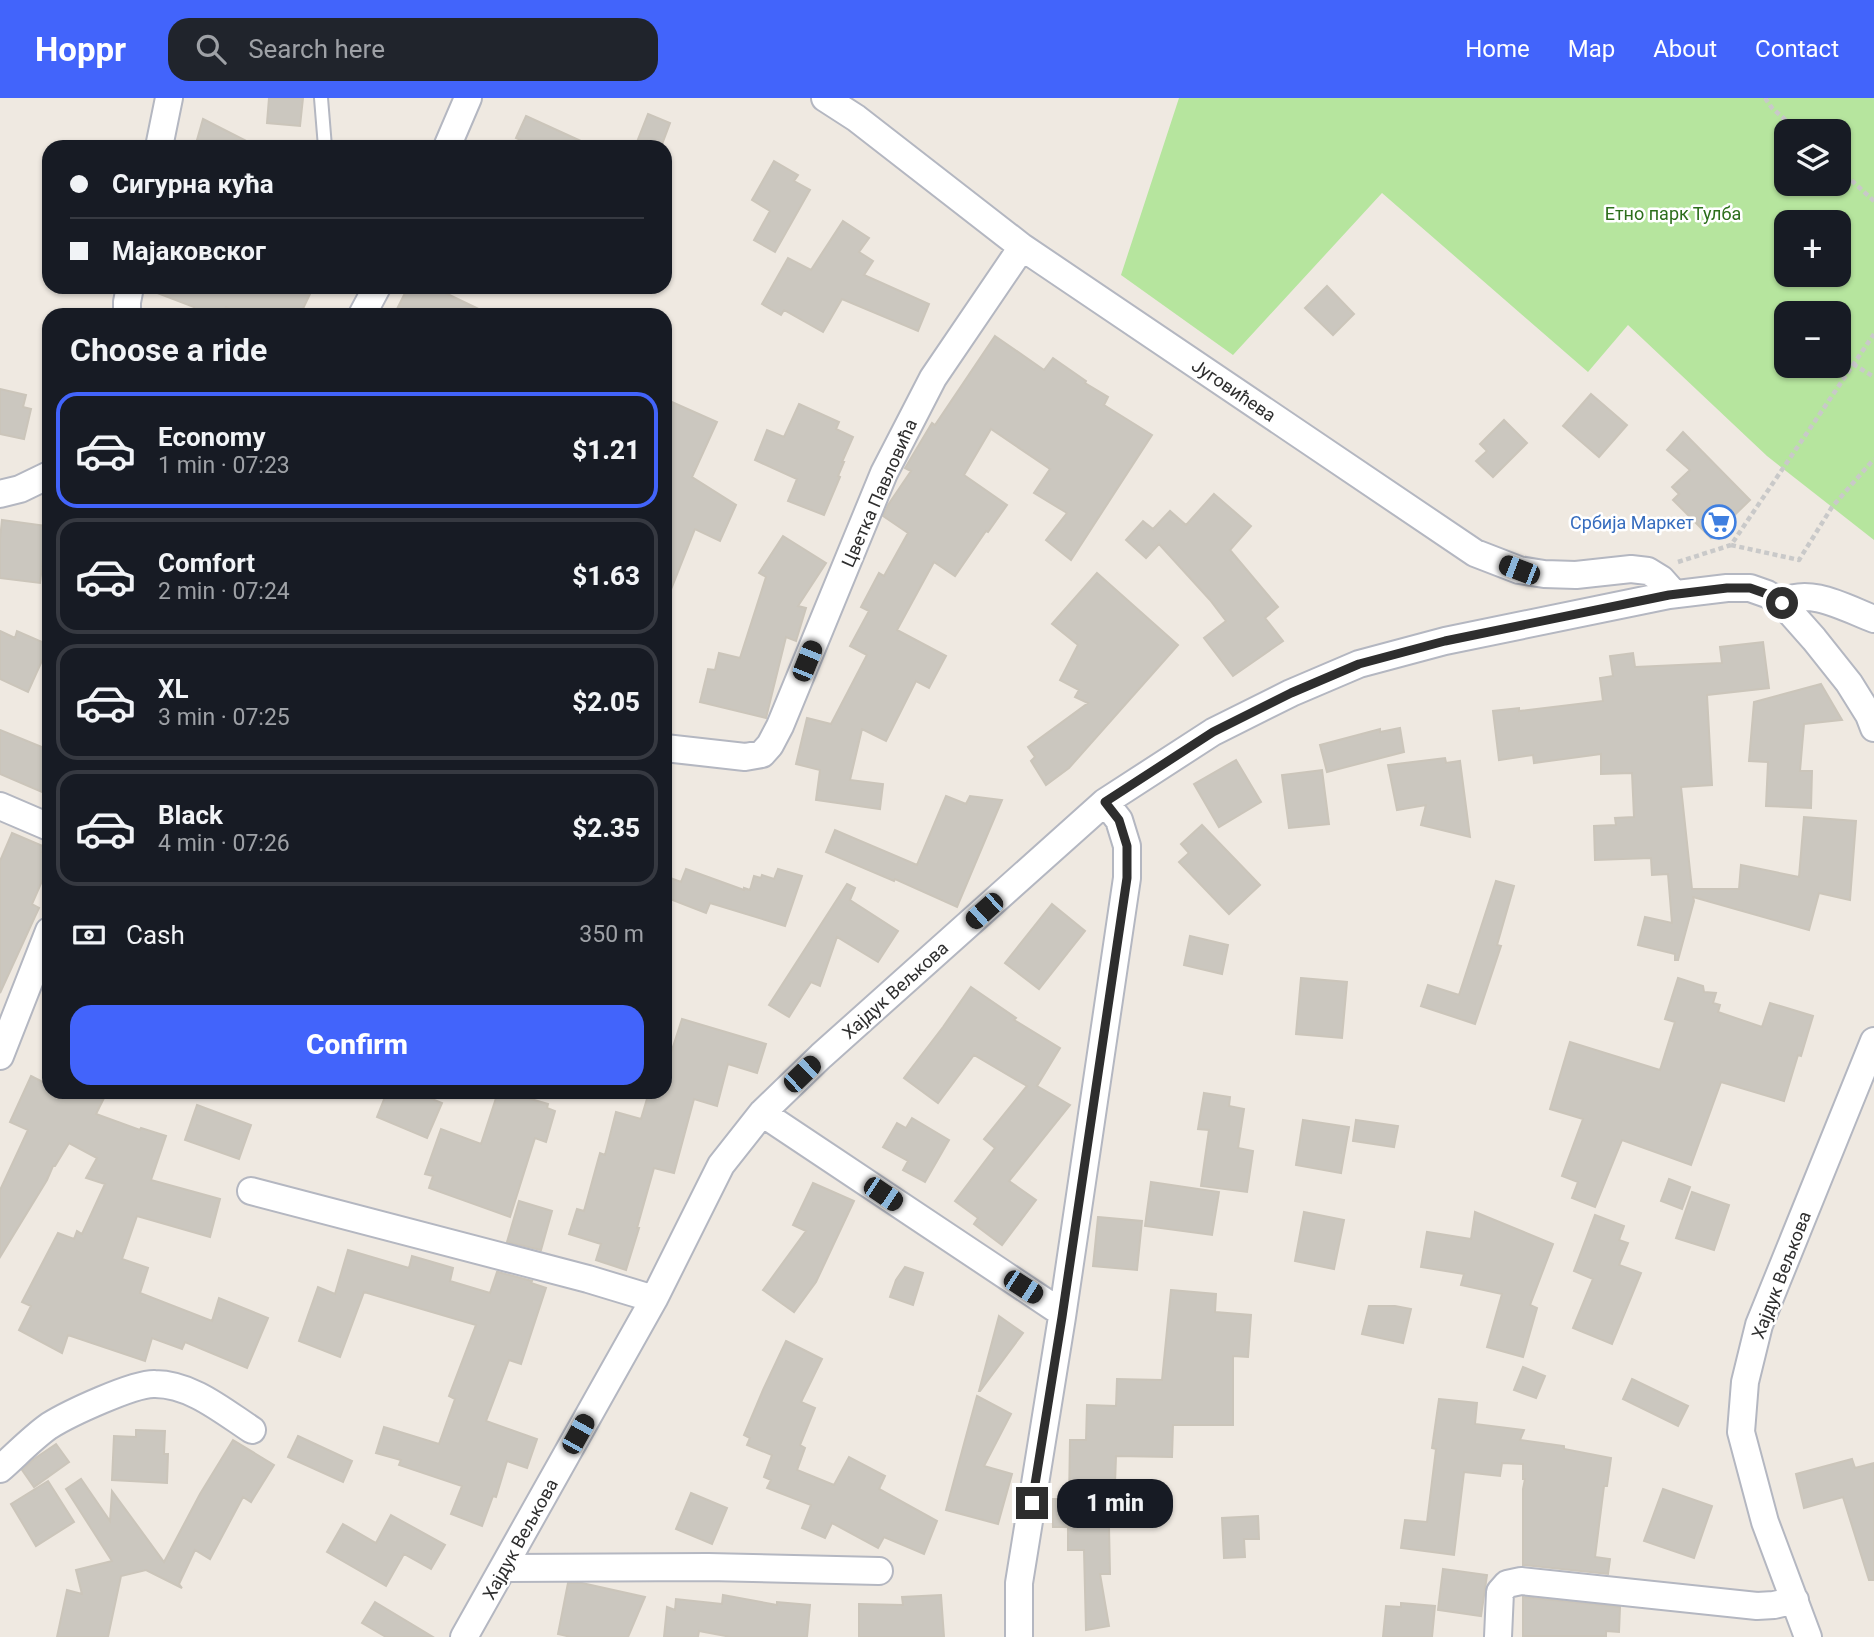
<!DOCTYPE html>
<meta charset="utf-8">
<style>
body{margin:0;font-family:Roboto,sans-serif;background:#20242c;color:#f1f3f6;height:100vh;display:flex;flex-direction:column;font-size:26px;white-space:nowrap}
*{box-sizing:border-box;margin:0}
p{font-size:23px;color:#9ea1a6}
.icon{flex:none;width:38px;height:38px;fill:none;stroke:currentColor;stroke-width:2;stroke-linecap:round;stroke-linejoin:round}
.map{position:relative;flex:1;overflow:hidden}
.panel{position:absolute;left:42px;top:210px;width:630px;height:791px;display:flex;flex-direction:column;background:#171b24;border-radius:21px;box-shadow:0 2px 5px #0004}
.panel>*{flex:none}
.banner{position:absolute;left:42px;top:42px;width:630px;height:154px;border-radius:21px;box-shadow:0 2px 5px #0004;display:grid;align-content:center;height:154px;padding:0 28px;background:#171b24}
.tools{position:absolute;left:1774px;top:21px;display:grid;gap:14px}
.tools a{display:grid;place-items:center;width:77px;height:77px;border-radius:14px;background:#171b24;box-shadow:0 2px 5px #0004;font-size:35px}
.end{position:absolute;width:32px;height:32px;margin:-16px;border:9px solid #2e2e2e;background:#fff;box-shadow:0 0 0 4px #fff}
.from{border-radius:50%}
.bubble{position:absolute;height:49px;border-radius:21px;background:#171b24;box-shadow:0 2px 5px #0004;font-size:23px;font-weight:800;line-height:49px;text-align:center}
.car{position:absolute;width:21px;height:42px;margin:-21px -10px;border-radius:9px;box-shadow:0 0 5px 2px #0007;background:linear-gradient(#222 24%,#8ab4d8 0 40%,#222 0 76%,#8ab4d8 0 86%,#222 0)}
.banner b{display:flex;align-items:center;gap:24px;height:66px;font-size:26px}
.banner b+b{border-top:2px solid #363941}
.banner i{width:18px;height:18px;background:#f1f3f6}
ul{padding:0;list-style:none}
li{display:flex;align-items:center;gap:21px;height:116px;margin:0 14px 10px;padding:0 14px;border:4px solid #363941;border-radius:21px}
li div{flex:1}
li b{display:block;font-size:26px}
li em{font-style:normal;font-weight:800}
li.current{border-color:#4264fb}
li>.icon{width:63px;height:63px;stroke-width:1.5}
h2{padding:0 28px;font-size:32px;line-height:84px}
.pay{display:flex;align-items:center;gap:18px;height:77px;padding:0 28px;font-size:26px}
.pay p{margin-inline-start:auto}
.action{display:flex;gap:14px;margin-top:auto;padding:14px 28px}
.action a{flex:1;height:80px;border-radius:21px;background:#4264fb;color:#fff;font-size:28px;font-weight:800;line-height:80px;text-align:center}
header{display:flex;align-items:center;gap:42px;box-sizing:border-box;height:98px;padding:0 35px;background:#4264fb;color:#fff}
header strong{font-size:33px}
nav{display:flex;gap:38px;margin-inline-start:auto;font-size:24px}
.search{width:490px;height:63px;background:#20242c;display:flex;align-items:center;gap:18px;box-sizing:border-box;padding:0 24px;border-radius:21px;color:#9ea1a6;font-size:26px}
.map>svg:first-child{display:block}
.green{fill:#b6e59e;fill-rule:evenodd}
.building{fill:#cbc7bf;stroke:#cbc5ba;stroke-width:2}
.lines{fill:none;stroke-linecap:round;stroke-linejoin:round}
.lane-casing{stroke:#b4b7c1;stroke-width:16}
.street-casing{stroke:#b4b7c1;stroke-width:30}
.path{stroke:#c9c9c9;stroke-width:4.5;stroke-dasharray:5 3.5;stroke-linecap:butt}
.lane{stroke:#fff;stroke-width:12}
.street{stroke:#fff;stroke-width:26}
.route{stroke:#2e2e2e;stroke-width:9}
.labels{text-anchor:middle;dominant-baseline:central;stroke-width:5;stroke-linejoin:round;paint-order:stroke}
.park-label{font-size:18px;fill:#2c6e1b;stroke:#fff}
.street-label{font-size:18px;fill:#2e2e2e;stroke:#fff}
.shop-label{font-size:18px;fill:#366cbe;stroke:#fff;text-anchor:end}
</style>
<header>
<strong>Hoppr</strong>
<div class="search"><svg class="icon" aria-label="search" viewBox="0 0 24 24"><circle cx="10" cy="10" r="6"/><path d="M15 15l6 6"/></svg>Search here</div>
<nav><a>Home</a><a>Map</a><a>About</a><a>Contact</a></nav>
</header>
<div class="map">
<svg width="1874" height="1539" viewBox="0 0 1874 1539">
<rect width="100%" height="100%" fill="#efe9e1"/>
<path class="green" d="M1179,0H1874V442L1767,358L1628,227L1588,274L1382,95L1233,257L1121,177ZM1787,33H1839V86H1787ZM1787,124H1839V177H1787ZM1787,215H1839V268H1787Z"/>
<path class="building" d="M269,0H303L300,28L267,25Z
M648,16L670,25L661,49H635Z
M526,18L594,49H536L516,40Z
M203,21L258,49H195Z
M774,63L798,77L794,83L810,92L775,154L754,142L770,113L752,102Z
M843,123L869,140L859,154L873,163L864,177L929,206L918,233L842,201L823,234L784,212L781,217L762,206L788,160L811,172Z
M1327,188L1354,216L1333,237L1305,210Z
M147,189H294L310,196L300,217H243L226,209L223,217H191L194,209L147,191Z
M408,189H433L491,217H394Z
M995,238L1044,272L1053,260L1086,283L1085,285L1108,299L1104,307L1152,337L1071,462L1046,442L1067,415L1034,395L1050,371L991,331L964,377L1007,407L988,434L986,433L955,478L934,464L897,532L946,558L929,590L916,583L886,643L862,631L850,682L883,686L880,711L816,702L820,672L796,666L807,620L831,626L867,557L850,548L869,513L861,509L879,475L884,478L908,435L883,418L888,407L911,373L905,370L932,325L935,327Z
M0,291L26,297L23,309L31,311L24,341L0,336Z
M1591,296L1627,327L1599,359L1563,328Z
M665,301L717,324L692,379L736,407L720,443L695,431L666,504H665Z
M799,306L839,324L836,331L853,339L842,364H844L838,378L840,379L824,417L788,403L797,381L755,362L767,332L784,339Z
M1504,322L1527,345L1493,379L1476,363L1487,353L1480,346Z
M1683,334L1750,402L1711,440L1673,402L1679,396L1672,389L1690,372L1667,352Z
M1214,396L1251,428L1230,452L1278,509L1265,520L1283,543L1233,578L1204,540L1226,523L1210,502L1159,446L1146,460L1126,442L1143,423L1153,431L1170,413L1186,427Z
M2,422L47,428L40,485L0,480V441Z
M783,438L826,465L798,508L806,510L796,543L786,539L766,620L700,604L708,571L715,572L719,555L740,560L766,479L759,475Z
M1097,475L1178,547L1069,670L1046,687L1031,663L1035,659L1028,649L1088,605L1075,599L1079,592L1060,582L1078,547L1052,526Z
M0,533L15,540L17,533L49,547L28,594L0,581Z
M1763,544L1769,590L1707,597L1712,687L1681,689L1692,791H1739L1741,767L1799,779L1804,719L1856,723L1850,802L1819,795L1809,832L1693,799L1694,803L1678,862H1675V856L1638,847L1645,819L1672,825L1668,776L1652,777L1651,760L1595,762L1594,728L1616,727L1615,720L1634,719L1632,675L1601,676V656L1534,665L1533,657L1499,662L1493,613L1519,610V613L1603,603L1600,580L1613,578L1610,558L1633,555L1635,569L1722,565L1720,549Z
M1821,586L1842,622L1804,626L1800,673H1812L1811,710L1766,708L1768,664L1749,663L1754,604Z
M1400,630L1404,654L1327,674L1320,647L1380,631V634Z
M0,632L49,652V697L0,676Z
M1445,660L1446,665L1460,663L1470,739L1421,727L1426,707L1397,712L1388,667Z
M1236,662L1261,704L1219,729L1194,686Z
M1322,672L1329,726L1289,730L1282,677Z
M946,698L966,706L970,698L1002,702L957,809L895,781L894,783L826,754L835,732L917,767Z
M1202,727L1260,787L1229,816L1179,764L1189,755L1181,746Z
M12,735L45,749L42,754L49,757V767L32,806L39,810L0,895V763Z
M686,771L744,792V790L750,792L754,778L761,780L762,777L774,781L778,771L802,778L785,828L710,805L706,815L665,799V778L681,784Z
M1496,783L1514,788L1497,847L1501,848L1475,926L1421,908L1428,887L1459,897Z
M847,786L855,790L850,802L898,833L878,864L837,839L820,888L811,884L789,919L769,907Z
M1052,806L1085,833L1039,891L1005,865Z
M1190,838L1228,847L1222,876L1184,867Z
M1301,880L1347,884L1342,940L1296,936Z
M1678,880L1703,888L1704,894L1716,895L1713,905L1720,907L1718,914L1762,929L1770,905L1813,918L1801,958L1798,957L1784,1003L1721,984L1691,1067L1622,1042L1595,1109L1572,1100L1578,1084L1562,1078L1583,1021L1550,1011L1570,944L1660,972L1675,924L1665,921Z
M971,889L1016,920L1014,922L1060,950L1037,988L1070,1007L1009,1083L1036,1102L1002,1147L974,1126L978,1120L955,1103L995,1050L984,1041L1027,988L974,957L938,1005L904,980L943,929Z
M682,921L766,946L757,975L728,966L717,1008L694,1001L674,1075L654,1070L637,1130H639L626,1172L596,1162L601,1146L569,1136L577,1111L584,1113L600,1055L605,1057L616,1014L641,1021L649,994H665V953L671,955Z
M31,978L49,987V994H107L96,1016L140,1032L141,1030L166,1038L151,1082L220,1101L210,1139L137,1118L122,1161L148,1170L140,1195L212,1223L219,1200L268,1220L247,1270L185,1244L182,1251L152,1240L145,1263L68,1237L62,1255L19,1232L31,1208L22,1204L58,1135L74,1141L77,1133L82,1136L105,1086L86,1080L97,1060L69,1045L55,1068H53L47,1082L0,1159V1092L28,1032L10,1024Z
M387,994H415L442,1005L427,1040L377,1019Z
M498,994H525L524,999L548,1006L547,1010L555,1013L546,1044L535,1040L510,1119L429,1090L433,1078L425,1076L441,1031L481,1046Z
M1204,995L1230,999L1229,1008L1244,1011L1238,1050L1253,1053L1247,1094L1201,1088L1209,1032L1198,1031Z
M197,1007L251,1027L239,1061L185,1042Z
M912,1020L949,1042L925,1084L903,1072L908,1063L883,1049L897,1025L906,1030Z
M1303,1022L1349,1029L1341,1075L1296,1067Z
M1356,1022L1398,1028L1394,1049L1353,1043Z
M1669,1081L1690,1089L1682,1111L1661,1103Z
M1151,1084L1219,1094L1212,1137L1145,1128Z
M813,1085L854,1103L816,1184L794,1214L763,1192L806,1133L793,1127Z
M1692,1094L1729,1107L1714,1152L1676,1140Z
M519,1103L552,1113L541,1152L507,1144Z
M1304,1114L1344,1122L1334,1171L1295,1163Z
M1475,1114L1553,1146L1530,1207L1537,1210L1523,1259L1487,1249L1502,1196L1461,1187L1464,1176L1421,1169L1427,1134L1471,1141Z
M1595,1117L1624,1128L1619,1142L1628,1145L1619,1167L1641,1175L1612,1246L1573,1230L1593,1181L1574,1173Z
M1098,1119L1142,1123L1137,1172L1093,1168Z
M348,1152L409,1170L412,1158L453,1170L450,1183L490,1195L497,1174H498L532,1183L531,1185L546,1190L521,1266L509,1262L486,1323L537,1341L527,1370L507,1363L496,1399L493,1398L482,1428L451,1416L462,1388L399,1367L401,1362L376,1355L384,1329L439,1346L455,1301L449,1298L476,1227L364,1194L340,1259L299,1243L318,1189L335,1196Z
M905,1169L923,1175L913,1207L890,1199L896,1182Z
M1171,1192L1216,1196L1215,1214L1251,1217L1248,1259L1233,1258V1327H1173L1172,1359L1116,1358L1115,1386H1105L1107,1429H1109L1110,1476H1100L1109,1528L1086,1532L1084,1452H1068V1429H1053L1052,1401H1069L1070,1342H1086L1087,1307L1116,1308L1117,1281L1162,1282Z
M1369,1208H1395L1411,1211L1403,1245L1362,1236Z
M999,1218L1023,1235L980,1293H979Z
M786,1243L822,1261L801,1304L815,1310L800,1347L805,1350L797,1372L834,1387L849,1359L885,1378L879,1391L937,1423L924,1456L884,1439L878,1450L832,1425L825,1440L802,1430L811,1407L767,1390L771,1382L764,1379L772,1357L747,1347L750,1340L744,1337L763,1292Z
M1523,1269L1545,1278L1536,1300L1514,1292Z
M1632,1281L1688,1308L1678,1328L1623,1301Z
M977,1298L1011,1316L984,1368L1012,1376L998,1426L946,1412Z
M1439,1301L1477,1305L1475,1326L1524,1332L1520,1342L1564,1348V1351L1611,1360L1607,1388H1604L1595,1459L1610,1461L1608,1476L1523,1467V1391L1525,1381H1523V1366L1502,1365L1500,1378L1464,1374L1454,1457L1401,1450L1405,1422L1427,1424L1436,1351L1432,1350Z
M136,1332L165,1333L164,1356H168L167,1385L112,1382L114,1338L136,1339Z
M298,1338L352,1363L343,1384L288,1359Z
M233,1342L274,1367L251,1404L243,1399L210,1461L195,1452L179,1486L182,1490L146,1472L121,1478L108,1539H57L67,1492L82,1496L76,1472L112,1463L66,1391L81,1381L110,1423L112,1393L164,1464L200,1396Z
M56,1346L69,1364L34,1389L22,1372L34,1361Z
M1852,1361L1855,1370L1874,1365V1482H1869L1843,1399L1804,1410L1796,1376Z
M48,1383L74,1424L36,1448L11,1406Z
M1663,1391L1712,1408L1694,1460L1644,1443Z
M691,1395L727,1410L712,1446L676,1431Z
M391,1417L445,1447L431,1471L404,1456L386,1488L327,1454L343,1426L376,1445Z
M1258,1418L1259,1441H1244L1245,1459L1224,1460L1222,1420Z
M1443,1471L1487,1477L1481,1518L1438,1512Z
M568,1485H582L645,1499L628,1539H571L558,1536Z
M723,1497L777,1507V1504L810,1507L807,1539H731L699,1533L698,1539H664L667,1509L675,1512L676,1501L722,1506Z
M941,1497L944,1539H859V1506L903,1507L902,1499Z
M1523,1499L1620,1509L1619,1534L1606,1533V1538H1523Z
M375,1504L433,1539H386L362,1525Z
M1401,1505L1435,1508L1432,1539H1383L1386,1508L1401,1509Z"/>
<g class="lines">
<defs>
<path id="lane" d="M321,0L325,49"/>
<path id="street" d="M825,0L856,20L1022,149L1475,455L1519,472L1544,476L1576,477L1631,471L1648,473L1661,481L1669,490V497
M159,49L169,0
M447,49L468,0
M127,217V204L130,189
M362,217L377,189
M0,396L20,391L49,377
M1782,505C1809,488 1847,511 1874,521
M665,650L745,659L762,656L770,647L780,628L884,375L933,280L1022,149
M0,708L49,729
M0,958L49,833
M762,1015L1062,1215
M251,1093L588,1181L654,1201
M0,1371C16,1357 32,1340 49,1328C68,1316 134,1285 155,1286C191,1286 223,1313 252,1332
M503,1470L708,1469L879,1473
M464,1539L654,1201L721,1067L762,1015L821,958L1105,704L1213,634L1291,595L1359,566L1445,543L1669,497L1727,490H1750L1767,496L1782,505L1814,541L1849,585L1869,617L1874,630
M1019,1539V1485L1062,1219L1127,780V748L1119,722L1105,704
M1498,1539L1500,1494L1507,1486L1521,1483L1757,1508L1774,1507L1795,1502
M1808,1539L1765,1424L1741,1334L1745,1284L1759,1227L1874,943"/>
</defs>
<use href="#lane" class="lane-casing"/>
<use href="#street" class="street-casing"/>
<path class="path" d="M1765,0L1772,10L1798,33
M1839,71L1874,103
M1853,266L1874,279
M1731,447L1799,462L1832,409L1874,361
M1678,464L1731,447L1874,236"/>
<use href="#lane" class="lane"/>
<use href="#street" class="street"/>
</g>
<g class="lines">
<path class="route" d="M1032,1405L1062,1219L1127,780V748L1119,722L1105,704L1213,634L1291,595L1359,566L1445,543L1669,497L1727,490H1750L1767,496L1782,505"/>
</g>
<defs>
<symbol id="supermarket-ring" viewBox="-11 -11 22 22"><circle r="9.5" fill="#fff" stroke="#3f7fe0" stroke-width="1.5"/><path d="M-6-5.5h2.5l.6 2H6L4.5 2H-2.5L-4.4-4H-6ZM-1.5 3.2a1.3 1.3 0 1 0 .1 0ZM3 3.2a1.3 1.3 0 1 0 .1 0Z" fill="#3f7fe0"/></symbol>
</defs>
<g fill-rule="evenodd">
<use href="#supermarket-ring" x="1700" y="405" width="38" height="38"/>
</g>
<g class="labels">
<g class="park-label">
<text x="1673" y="115">Етно парк Тулба</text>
</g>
<g class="street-label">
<text transform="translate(1234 292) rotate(34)">Југовићева</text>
<text transform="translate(879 395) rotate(-66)">Цветка Павловића</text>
<text transform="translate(895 892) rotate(-42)">Хајдук Вељкова</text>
<text transform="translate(1781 1177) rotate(-69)">Хајдук Вељкова</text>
<text transform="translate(520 1441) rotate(-61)">Хајдук Вељкова</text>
</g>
<g class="shop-label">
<text x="1694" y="424">Србија Маркет</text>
</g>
</g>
</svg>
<div class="tools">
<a><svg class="icon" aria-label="layers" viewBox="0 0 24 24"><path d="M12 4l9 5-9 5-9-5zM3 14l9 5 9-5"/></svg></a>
<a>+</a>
<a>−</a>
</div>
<i class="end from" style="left:1782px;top:505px"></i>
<i class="end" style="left:1032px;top:1405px"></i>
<div class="bubble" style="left:1057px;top:1381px;width:116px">1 min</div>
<i class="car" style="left:1519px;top:472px;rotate:291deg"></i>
<i class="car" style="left:807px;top:563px;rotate:22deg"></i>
<i class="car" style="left:984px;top:813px;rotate:228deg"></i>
<i class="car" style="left:802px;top:976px;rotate:46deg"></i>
<i class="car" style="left:883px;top:1096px;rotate:124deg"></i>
<i class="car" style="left:1023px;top:1189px;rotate:123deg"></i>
<i class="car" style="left:578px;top:1336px;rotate:29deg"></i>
<div class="banner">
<b><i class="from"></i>Сигурна кућа</b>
<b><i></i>Мајаковског</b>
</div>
<section class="panel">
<h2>Choose a ride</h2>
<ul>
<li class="current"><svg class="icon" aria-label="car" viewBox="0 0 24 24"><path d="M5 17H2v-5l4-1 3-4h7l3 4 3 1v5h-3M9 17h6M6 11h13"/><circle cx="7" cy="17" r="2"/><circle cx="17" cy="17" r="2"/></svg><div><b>Economy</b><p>1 min · 07:23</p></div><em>$1.21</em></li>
<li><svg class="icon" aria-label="car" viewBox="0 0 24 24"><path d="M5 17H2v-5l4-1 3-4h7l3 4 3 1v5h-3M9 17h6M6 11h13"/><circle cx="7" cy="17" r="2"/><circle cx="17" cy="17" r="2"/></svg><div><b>Comfort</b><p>2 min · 07:24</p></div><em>$1.63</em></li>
<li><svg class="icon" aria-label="car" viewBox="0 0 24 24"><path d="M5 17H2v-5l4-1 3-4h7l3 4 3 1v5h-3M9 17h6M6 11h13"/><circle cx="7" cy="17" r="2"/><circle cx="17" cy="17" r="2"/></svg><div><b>XL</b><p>3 min · 07:25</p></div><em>$2.05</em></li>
<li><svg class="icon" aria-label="car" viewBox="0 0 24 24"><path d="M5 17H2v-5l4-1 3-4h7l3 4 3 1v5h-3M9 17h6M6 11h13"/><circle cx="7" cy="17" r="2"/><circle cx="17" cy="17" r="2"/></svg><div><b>Black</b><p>4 min · 07:26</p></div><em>$2.35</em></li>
</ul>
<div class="pay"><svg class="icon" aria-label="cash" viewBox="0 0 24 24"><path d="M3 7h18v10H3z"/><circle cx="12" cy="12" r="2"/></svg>Cash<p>350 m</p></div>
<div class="action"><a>Confirm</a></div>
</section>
</div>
